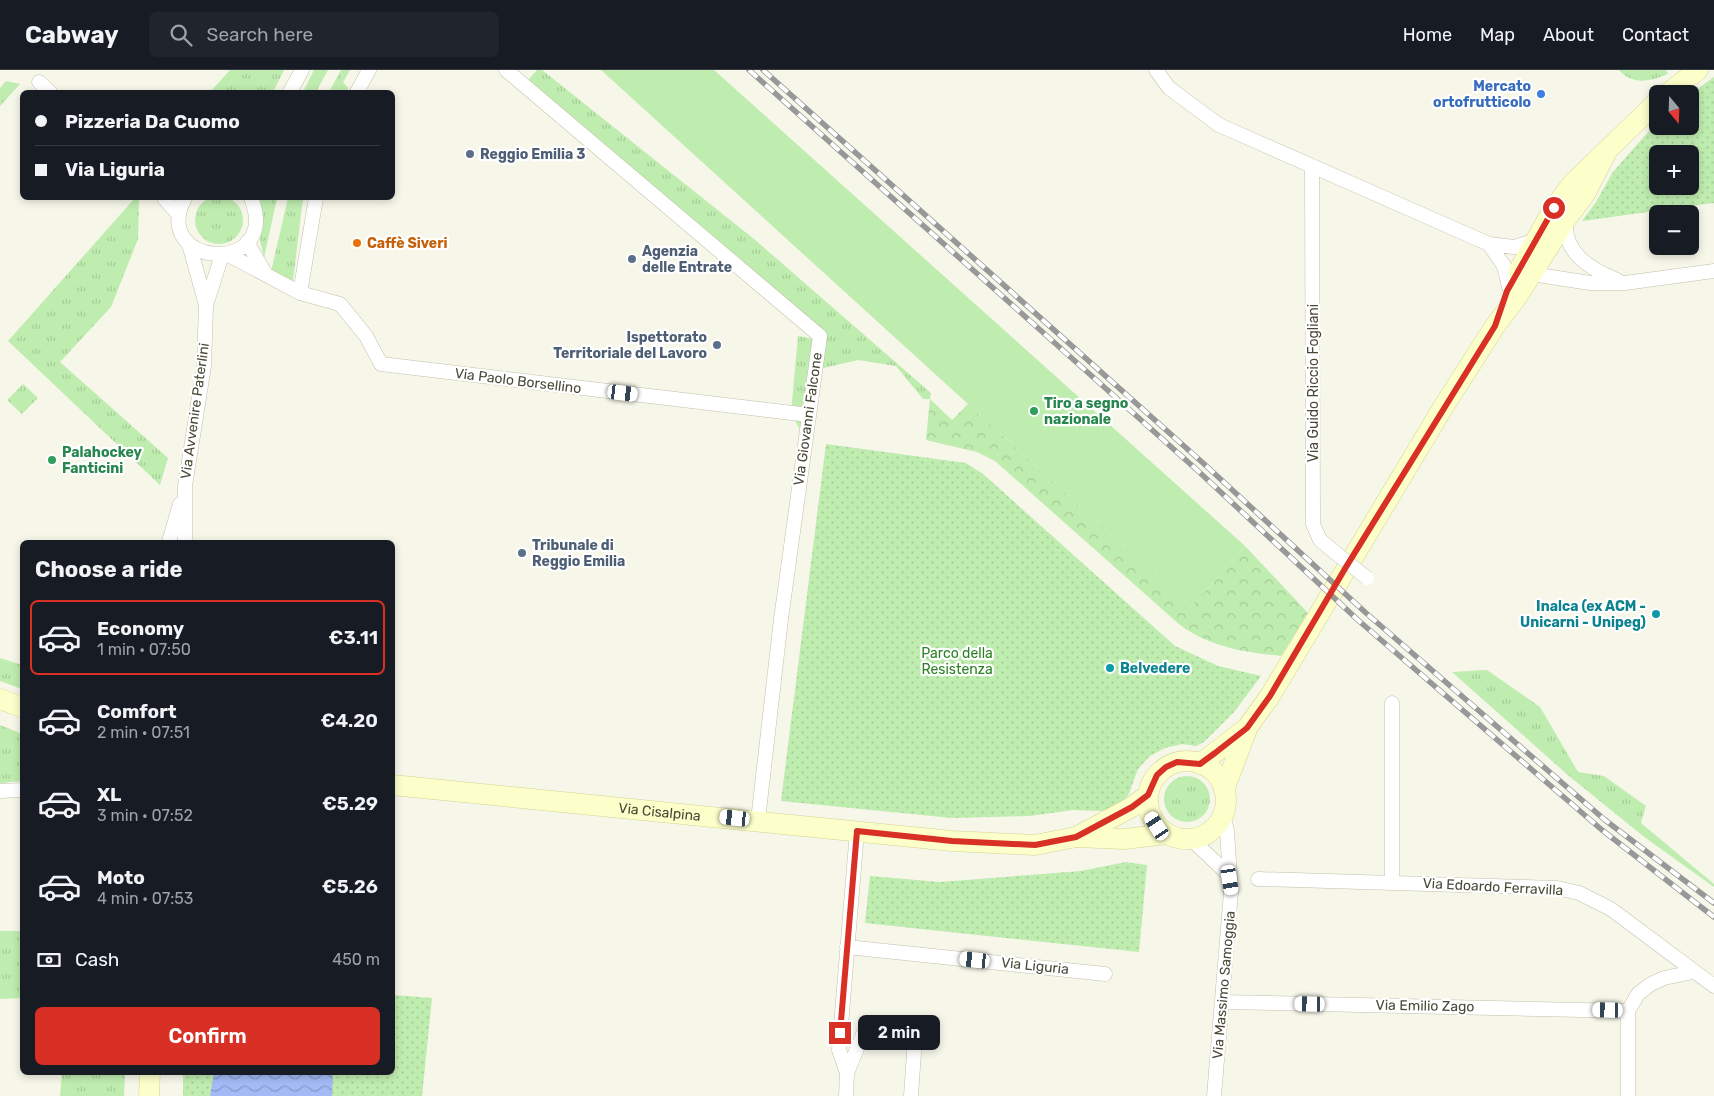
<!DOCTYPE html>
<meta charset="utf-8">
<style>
body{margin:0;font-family:Rubik,sans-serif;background:#20242c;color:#f1f3f6;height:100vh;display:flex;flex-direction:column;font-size:19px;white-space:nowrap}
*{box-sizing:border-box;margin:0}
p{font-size:16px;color:#9ea1a6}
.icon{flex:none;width:28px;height:28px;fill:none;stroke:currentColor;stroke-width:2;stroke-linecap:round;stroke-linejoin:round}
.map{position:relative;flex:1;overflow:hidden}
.details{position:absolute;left:20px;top:470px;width:375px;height:535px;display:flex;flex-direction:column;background:#171b24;border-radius:8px;box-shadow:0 2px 8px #0003}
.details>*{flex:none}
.top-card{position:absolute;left:20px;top:20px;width:375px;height:110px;border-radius:8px;box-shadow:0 2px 8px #0003;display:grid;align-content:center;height:110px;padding:0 15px;background:#171b24}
.needle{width:32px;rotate:161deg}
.controls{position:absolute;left:1649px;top:15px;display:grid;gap:10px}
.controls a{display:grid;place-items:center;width:50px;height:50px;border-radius:8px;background:#171b24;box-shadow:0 2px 8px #0003;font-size:25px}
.end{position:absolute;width:22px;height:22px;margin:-11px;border:6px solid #d93025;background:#fff;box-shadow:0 0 0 2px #fff}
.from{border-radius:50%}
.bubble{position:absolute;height:35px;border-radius:8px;background:#171b24;box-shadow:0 2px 8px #0003;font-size:16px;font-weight:600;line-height:35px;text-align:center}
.car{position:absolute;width:15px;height:30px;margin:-15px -8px;border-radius:6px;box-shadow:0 0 4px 1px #0007;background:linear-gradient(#fff 24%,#345 0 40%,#fff 0 76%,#345 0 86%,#fff 0)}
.top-card b{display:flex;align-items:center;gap:18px;height:48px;font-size:19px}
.top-card b+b{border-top:1px solid #363941}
.top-card i{width:12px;height:12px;background:#f1f3f6}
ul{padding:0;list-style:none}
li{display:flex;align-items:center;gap:15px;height:75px;margin:0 10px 8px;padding:0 5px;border:2px solid transparent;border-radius:8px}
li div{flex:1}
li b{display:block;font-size:19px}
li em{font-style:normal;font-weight:600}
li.selected{border-color:#d93025}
li>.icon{width:45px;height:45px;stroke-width:1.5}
h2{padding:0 15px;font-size:22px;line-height:60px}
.pay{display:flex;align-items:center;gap:12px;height:55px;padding:0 15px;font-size:19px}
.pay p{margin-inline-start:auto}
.cta{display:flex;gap:10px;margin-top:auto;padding:10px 15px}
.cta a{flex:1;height:58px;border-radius:8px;background:#d93025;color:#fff;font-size:20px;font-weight:600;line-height:58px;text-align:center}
header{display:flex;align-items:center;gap:30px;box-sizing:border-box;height:70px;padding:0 25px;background:#171b24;border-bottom:1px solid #363941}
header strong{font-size:24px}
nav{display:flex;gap:28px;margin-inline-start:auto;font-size:18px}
.search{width:350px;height:45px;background:#20242c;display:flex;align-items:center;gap:12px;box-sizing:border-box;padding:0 18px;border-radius:8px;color:#9ea1a6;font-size:19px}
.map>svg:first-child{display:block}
.grass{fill:url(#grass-tufts)}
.forest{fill:url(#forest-crowns)}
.park{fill:url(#park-dots);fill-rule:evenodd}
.pitch{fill:#bfecaf}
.water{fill:url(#water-waves)}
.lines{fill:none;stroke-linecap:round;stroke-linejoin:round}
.street-casing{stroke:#c2c1ab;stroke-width:15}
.secondary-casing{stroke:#d3d594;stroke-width:21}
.street{stroke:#fff;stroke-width:14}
.secondary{stroke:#fcffca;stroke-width:20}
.rail-casing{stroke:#989898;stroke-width:5.5}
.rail{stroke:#fff;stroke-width:4;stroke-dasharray:11;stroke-linecap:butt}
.street-bridge-casing{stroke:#c2c1ab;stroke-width:15;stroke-linecap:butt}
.street-bridge{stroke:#fff;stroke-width:14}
.route{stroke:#d93025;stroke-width:6}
.shop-dot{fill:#3f7fe0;stroke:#fff;stroke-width:2}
.service-dot{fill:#5c6f8a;stroke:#fff;stroke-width:2}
.food-dot{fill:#e8710a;stroke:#fff;stroke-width:2}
.leisure-dot{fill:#2e9e5b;stroke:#fff;stroke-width:2}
.culture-dot{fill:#0f9aa8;stroke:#fff;stroke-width:2}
.labels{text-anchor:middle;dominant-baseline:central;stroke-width:4.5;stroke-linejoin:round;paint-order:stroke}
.shop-label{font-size:14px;font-weight:bold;fill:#366cbe;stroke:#fff;text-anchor:end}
.service-label{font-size:14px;font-weight:bold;fill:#4e5e75;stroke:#fff;text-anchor:start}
.food-label{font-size:14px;font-weight:bold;fill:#c56008;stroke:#fff;text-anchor:start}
.street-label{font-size:14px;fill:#4a4837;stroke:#fff}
.leisure-label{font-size:14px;font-weight:bold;fill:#27864d;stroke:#fff;text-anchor:start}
.culture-label{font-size:14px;font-weight:bold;fill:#0d838f;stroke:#fff;text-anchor:end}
.park-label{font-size:14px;fill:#2c8124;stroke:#fff}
</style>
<header>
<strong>Cabway</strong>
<div class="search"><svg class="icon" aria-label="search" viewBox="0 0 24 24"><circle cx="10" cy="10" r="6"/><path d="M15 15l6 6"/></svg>Search here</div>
<nav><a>Home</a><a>Map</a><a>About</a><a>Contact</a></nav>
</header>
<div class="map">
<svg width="1714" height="1026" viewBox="0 0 1714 1026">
<defs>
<pattern id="grass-tufts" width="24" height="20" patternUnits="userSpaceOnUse" patternTransform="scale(1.25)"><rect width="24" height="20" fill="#bfecaf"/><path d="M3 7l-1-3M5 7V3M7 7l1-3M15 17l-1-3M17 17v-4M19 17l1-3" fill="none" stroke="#a6cc97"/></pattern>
<pattern id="forest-crowns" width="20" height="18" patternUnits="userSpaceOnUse" patternTransform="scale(1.25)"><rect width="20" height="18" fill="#bfecaf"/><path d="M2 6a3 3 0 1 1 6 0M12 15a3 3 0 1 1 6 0" fill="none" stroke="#a6cc97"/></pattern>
<pattern id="park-dots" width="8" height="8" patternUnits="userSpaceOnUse" patternTransform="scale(1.25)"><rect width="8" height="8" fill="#bfecaf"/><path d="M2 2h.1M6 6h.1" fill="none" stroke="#a6cc97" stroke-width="1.8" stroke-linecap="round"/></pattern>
<pattern id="water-waves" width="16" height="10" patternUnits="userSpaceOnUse" patternTransform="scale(1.25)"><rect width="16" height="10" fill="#a2bbf6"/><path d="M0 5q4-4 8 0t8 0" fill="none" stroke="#869ac8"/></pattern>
</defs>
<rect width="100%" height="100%" fill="#f6f6e9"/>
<path class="grass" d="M230,0H284L273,22H210Z
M314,0H328L316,22H303Z
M341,0H350L343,12L348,18L346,22H329Z
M537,0H542L754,169L931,323L930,329H923L896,296L858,290L815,300L805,369L791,343L798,266L819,270L524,15Z
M1619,0H1666L1668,4C1651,11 1633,16 1619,0Z
M6,11L20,14L0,36V18Z
M195 150a24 24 0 1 1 48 0a24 24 0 1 1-48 0Z
M135,128H139L138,169L111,237L60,292L168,388L160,415L8,271Z
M258,128H277L264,188L260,170L263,149Z
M288,128H303L292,219L270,206Z
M23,314L38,328L22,344L7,330Z
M0,588L22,595V619L0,611Z
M1487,600L1540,637L1578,702L1604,706L1646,736L1641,753L1714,814V817L1643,766L1569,706L1452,602Z
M0,655L22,664V711L0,713Z
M1164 729a23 23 0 1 1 46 0a23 23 0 1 1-46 0Z
M0,861H22V928L0,929Z
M62,1003H125L124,1026H60Z"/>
<path class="forest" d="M930,329L952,350L968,334L1191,537L1245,476L1308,543L1281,586C1243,582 1211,577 1180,555L995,391L977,382L926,370Z"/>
<path class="park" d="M1714,7V133L1582,151L1596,132L1613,102L1657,52L1658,56H1690V24ZM1658,84H1690V116H1658Z
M826,374L966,393L983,404L1175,576L1218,596L1261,606L1234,642L1204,672L1196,676L1182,674L1165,678L1150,686L1138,699L1128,726L1120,733L1103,741L1073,740L1030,746L952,748L781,731Z
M1126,792L1147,795L1139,882L865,853L870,806L940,812L1081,801Z
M393,925L432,928L422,1026H183V1003L392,1002Z"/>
<path class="pitch" d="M601,0H714L1245,476L1191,537Z"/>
<path class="water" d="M214,1003H333L332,1026H210Z"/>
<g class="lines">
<defs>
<path id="street" d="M506,0L820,266L781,549L758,750
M1156,0L1169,18L1219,55L1489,174L1514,177L1537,170
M39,12L50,22
M290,22L302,0
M357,22L369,0
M1312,96L1313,454L1320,470L1337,484
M164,128L179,145
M185,128C148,198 283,207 251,128
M1566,150C1563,183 1590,199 1617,210
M247,172L265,203
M189,174L206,235
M1489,174L1504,196L1509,217
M227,184L300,223L340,234L366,266L381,294L809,345
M1532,204L1590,213H1625L1714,201
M300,223L316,128
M169,472L180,434
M185,472V416L204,296L206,235L222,185
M1392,633V813
M0,721L22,720
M1191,769L1229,805
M1258,809L1557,818L1579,823L1611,839L1714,916
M847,877L1105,904
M1222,932L1628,941
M847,1003L864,962L915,968L911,1026
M846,1026L847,1003L839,980L857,761
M1214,1026L1231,822L1227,761L1223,745
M1628,1026V941L1638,924L1651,914L1664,908L1693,902"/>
<g id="secondary">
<path d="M1667,24L1698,0"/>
<path d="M1518,202L1554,138L1572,114L1658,31"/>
<path d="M0,629L22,637"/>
<circle cx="1187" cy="730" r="39"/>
<path d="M1200,694L1247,658L1270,626L1444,336L1495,256L1517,227L1567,148L1585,124L1607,81"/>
<path id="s1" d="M392,715L952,771L1035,775L1076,767L1125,769L1166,764"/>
<path d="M1224,720L1247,659"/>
<path d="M1076,767L1132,737L1148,725"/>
<path d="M149,1026L150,1002"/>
</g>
</defs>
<use href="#street" class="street-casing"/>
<use href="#secondary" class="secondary-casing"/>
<use href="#street" class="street"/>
<use href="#secondary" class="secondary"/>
<defs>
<path id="rail" d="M749,0L1197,400L1359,551L1602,760L1714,847
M763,0L1203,393L1366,543L1605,750L1714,833"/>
</defs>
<use href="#rail" class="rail-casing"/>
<use href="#rail" class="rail"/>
<defs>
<path id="street-bridge" d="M1337,484L1367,508"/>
</defs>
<use href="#street-bridge" class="street-bridge-casing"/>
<use href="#street-bridge" class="street-bridge"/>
</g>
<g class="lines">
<path class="route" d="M840,963L857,761L952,771L1035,775L1076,767L1132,737L1148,725L1157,705L1166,697L1177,692L1200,694L1215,683L1247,658L1270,626L1346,497L1495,256L1507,221L1554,138"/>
</g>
<circle class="shop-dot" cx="1541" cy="24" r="5"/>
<g class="service-dot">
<circle cx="470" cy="84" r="5"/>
<circle cx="632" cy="189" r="5"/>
<circle cx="717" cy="275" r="5"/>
<circle cx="522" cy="483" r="5"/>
</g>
<circle class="food-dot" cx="357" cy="173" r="5"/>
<g class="leisure-dot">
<circle cx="1034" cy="341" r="5"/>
<circle cx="52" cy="390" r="5"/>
</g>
<g class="culture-dot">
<circle cx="1656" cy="544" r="5"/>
<circle cx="1110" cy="598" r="5"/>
</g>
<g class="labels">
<g class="shop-label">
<text x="1531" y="16">Mercato<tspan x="1531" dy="16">ortofrutticolo</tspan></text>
</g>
<g class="service-label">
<text x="480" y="84">Reggio Emilia 3</text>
<text x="642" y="181">Agenzia<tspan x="642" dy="16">delle Entrate</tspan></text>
<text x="707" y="267" text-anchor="end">Ispettorato<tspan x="707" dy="16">Territoriale del Lavoro</tspan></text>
<text x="532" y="475">Tribunale di<tspan x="532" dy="16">Reggio Emilia</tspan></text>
</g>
<g class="food-label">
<text x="367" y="173">Caffè Siveri</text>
</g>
<g class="street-label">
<text transform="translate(518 311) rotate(7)">Via Paolo Borsellino</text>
<text transform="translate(1313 313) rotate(-90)">Via Guido Riccio Fogliani</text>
<text transform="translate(195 341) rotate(-82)">Via Avvenire Paterlini</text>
<text transform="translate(808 349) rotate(-82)">Via Giovanni Falcone</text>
<text stroke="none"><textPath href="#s1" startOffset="269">Via Cisalpina</textPath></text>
<text transform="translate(1493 817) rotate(3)">Via Edoardo Ferravilla</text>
<text transform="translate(1035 896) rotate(6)">Via Liguria</text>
<text transform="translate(1224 915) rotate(-85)">Via Massimo Samoggia</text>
<text transform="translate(1425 936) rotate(1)">Via Emilio Zago</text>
</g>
<g class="leisure-label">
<text x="1044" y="333">Tiro a segno<tspan x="1044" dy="16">nazionale</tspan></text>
<text x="62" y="382">Palahockey<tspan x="62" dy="16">Fanticini</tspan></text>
</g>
<g class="culture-label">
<text x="1646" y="536">Inalca (ex ACM -<tspan x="1646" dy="16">Unicarni - Unipeg)</tspan></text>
<text x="1120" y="598" text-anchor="start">Belvedere</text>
</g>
<g class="park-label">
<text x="957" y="583">Parco della<tspan x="957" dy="16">Resistenza</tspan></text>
</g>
</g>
</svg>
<div class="controls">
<a><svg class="needle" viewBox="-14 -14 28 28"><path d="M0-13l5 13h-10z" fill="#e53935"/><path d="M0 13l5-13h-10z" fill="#9ea1a6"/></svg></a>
<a>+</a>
<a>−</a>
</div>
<i class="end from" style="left:1554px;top:138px"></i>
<i class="end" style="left:840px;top:963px"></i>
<div class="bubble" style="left:858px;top:945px;width:82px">2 min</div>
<i class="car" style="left:623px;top:323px;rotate:97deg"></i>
<i class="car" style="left:735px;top:748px;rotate:276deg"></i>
<i class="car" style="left:1157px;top:756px;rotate:327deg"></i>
<i class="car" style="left:1230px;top:810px;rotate:171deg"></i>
<i class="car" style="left:975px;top:890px;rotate:276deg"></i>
<i class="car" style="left:1310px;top:934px;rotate:271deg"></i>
<i class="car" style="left:1608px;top:940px;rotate:271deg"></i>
<div class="top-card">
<b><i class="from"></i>Pizzeria Da Cuomo</b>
<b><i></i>Via Liguria</b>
</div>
<section class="details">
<h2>Choose a ride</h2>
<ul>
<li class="selected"><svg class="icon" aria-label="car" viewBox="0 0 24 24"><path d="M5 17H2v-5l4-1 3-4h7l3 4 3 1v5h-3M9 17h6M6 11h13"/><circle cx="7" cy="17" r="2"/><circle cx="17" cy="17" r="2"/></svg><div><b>Economy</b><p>1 min · 07:50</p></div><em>€3.11</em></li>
<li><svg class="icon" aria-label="car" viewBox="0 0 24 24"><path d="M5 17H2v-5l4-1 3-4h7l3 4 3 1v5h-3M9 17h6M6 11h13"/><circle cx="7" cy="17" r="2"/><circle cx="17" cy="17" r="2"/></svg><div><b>Comfort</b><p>2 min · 07:51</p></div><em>€4.20</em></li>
<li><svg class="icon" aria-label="car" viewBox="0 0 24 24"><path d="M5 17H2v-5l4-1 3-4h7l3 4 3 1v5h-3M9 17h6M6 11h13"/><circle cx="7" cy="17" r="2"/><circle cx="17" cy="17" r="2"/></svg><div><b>XL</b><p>3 min · 07:52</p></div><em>€5.29</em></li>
<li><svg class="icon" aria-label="car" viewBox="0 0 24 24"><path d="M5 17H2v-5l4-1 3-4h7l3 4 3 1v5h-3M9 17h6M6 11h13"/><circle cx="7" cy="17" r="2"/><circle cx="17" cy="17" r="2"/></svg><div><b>Moto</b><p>4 min · 07:53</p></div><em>€5.26</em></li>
</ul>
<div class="pay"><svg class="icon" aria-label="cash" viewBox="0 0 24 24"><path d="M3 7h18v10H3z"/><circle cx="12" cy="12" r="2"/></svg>Cash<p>450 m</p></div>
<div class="cta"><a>Confirm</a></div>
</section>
</div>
